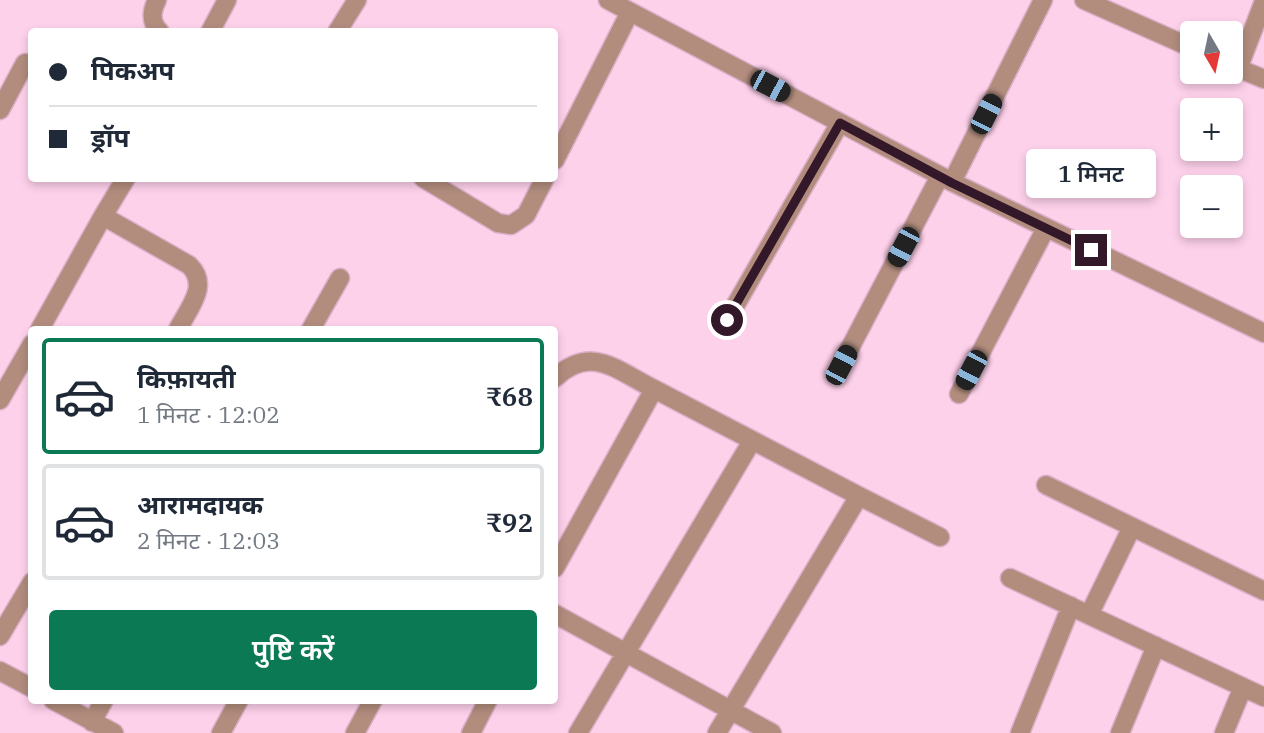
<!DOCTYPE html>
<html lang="hi">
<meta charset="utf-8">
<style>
body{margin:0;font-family:"IBM Plex Serif","Noto Sans Devanagari",serif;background:#f6f6f7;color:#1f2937;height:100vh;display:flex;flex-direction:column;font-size:26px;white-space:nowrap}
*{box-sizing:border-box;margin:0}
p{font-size:23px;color:#747a83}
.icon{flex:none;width:38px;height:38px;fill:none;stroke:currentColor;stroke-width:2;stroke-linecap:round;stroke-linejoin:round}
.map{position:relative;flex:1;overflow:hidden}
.side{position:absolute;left:28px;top:326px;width:530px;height:378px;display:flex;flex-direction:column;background:#fff;border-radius:7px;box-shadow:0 4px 10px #0003}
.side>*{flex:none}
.top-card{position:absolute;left:28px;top:28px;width:530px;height:154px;border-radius:7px;box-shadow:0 4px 10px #0003;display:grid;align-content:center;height:154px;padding:0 21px;background:#fff}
.needle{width:46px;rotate:171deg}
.tools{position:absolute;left:1180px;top:21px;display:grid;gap:14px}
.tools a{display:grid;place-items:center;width:63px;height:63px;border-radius:7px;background:#fff;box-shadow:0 4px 10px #0003;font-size:35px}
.end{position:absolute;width:32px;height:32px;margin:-16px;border:9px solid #331829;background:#fff;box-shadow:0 0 0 4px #fff}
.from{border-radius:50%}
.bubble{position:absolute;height:49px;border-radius:7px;background:#fff;box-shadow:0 4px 10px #0003;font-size:23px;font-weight:600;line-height:49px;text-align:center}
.car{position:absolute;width:21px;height:42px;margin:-21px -10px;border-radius:9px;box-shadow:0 0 5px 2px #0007;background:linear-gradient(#222 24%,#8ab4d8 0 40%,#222 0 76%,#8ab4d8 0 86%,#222 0)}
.top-card b{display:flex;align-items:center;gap:24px;height:66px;font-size:26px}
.top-card b+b{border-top:2px solid #e0e1e3}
.top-card i{width:18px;height:18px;background:#1f2937}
ul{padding:12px 0 0;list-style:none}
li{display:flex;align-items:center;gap:21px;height:116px;margin:0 14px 10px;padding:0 7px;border:4px solid #e0e1e3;border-radius:7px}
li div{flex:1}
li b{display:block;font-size:26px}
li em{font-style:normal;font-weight:600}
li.active{border-color:#0b7954}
li>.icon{width:63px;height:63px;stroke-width:1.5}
.cta{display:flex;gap:14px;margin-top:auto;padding:14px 21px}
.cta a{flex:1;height:80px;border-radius:7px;background:#0b7954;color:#fff;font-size:28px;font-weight:600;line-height:80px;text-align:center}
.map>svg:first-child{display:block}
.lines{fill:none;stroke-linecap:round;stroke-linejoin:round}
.minor-casing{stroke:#d9b0c8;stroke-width:21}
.minor{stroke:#b28d7e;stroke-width:18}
.route{stroke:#331829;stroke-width:9}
</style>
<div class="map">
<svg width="1264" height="733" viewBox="0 0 1264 733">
<rect width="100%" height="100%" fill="#fed1eb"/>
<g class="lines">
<defs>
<path id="minor" d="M157,0C151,12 150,22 160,32
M608,0L952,182L1264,333
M1084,0L1192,48
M210,32L227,0
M337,32L357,0
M1230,65L1264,79
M1238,69L1264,1
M0,110L25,63
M555,160L630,12
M423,178L498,223L511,225L526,215L545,178
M952,182L1043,0
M103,216L126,178
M727,320L840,123
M40,329L103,216L189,265C210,285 189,308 178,329
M311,329L340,278
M841,365L940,176
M555,378C591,344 616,370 654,389
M959,394L1046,228
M0,400L32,344
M1046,485L1264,591
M859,496L940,537
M555,568L654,389L859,496L717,733
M1010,578L1264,697
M555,614L772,733
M1089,615L1132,527
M0,636L32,582
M0,671L32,688
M53,700L114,733
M92,722L104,700
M221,733L239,700
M355,733L373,700
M471,733L488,700
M578,733L752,441
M1020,733L1071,606
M1120,733L1156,646
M1224,733L1243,687"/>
</defs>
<use href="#minor" class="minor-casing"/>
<use href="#minor" class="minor"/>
</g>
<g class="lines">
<path class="route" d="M727,320L840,123L952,183L1091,250"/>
</g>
</svg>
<div class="tools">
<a><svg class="needle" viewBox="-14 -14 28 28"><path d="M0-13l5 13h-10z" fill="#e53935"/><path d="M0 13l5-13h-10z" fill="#747a83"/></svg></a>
<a>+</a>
<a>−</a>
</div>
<i class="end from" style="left:727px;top:320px"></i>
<i class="end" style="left:1091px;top:250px"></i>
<div class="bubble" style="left:1026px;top:149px;width:130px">1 मिनट</div>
<i class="car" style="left:770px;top:86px;rotate:118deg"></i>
<i class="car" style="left:986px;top:114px;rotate:27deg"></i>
<i class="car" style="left:903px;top:247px;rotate:208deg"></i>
<i class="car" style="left:841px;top:365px;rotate:28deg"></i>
<i class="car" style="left:971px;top:370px;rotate:208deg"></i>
<div class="top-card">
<b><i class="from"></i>पिकअप</b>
<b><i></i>ड्रॉप</b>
</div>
<section class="side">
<ul>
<li class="active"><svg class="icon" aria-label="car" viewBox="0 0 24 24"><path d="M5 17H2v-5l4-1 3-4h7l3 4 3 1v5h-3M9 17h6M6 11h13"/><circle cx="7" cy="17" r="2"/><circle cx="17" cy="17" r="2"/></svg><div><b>किफ़ायती</b><p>1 मिनट · 12:02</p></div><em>₹68</em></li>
<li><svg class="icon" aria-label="car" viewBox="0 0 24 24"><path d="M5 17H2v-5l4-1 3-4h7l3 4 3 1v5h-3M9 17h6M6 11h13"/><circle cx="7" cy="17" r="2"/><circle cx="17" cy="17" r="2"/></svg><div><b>आरामदायक</b><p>2 मिनट · 12:03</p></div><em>₹92</em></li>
</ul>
<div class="cta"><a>पुष्टि करें</a></div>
</section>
</div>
